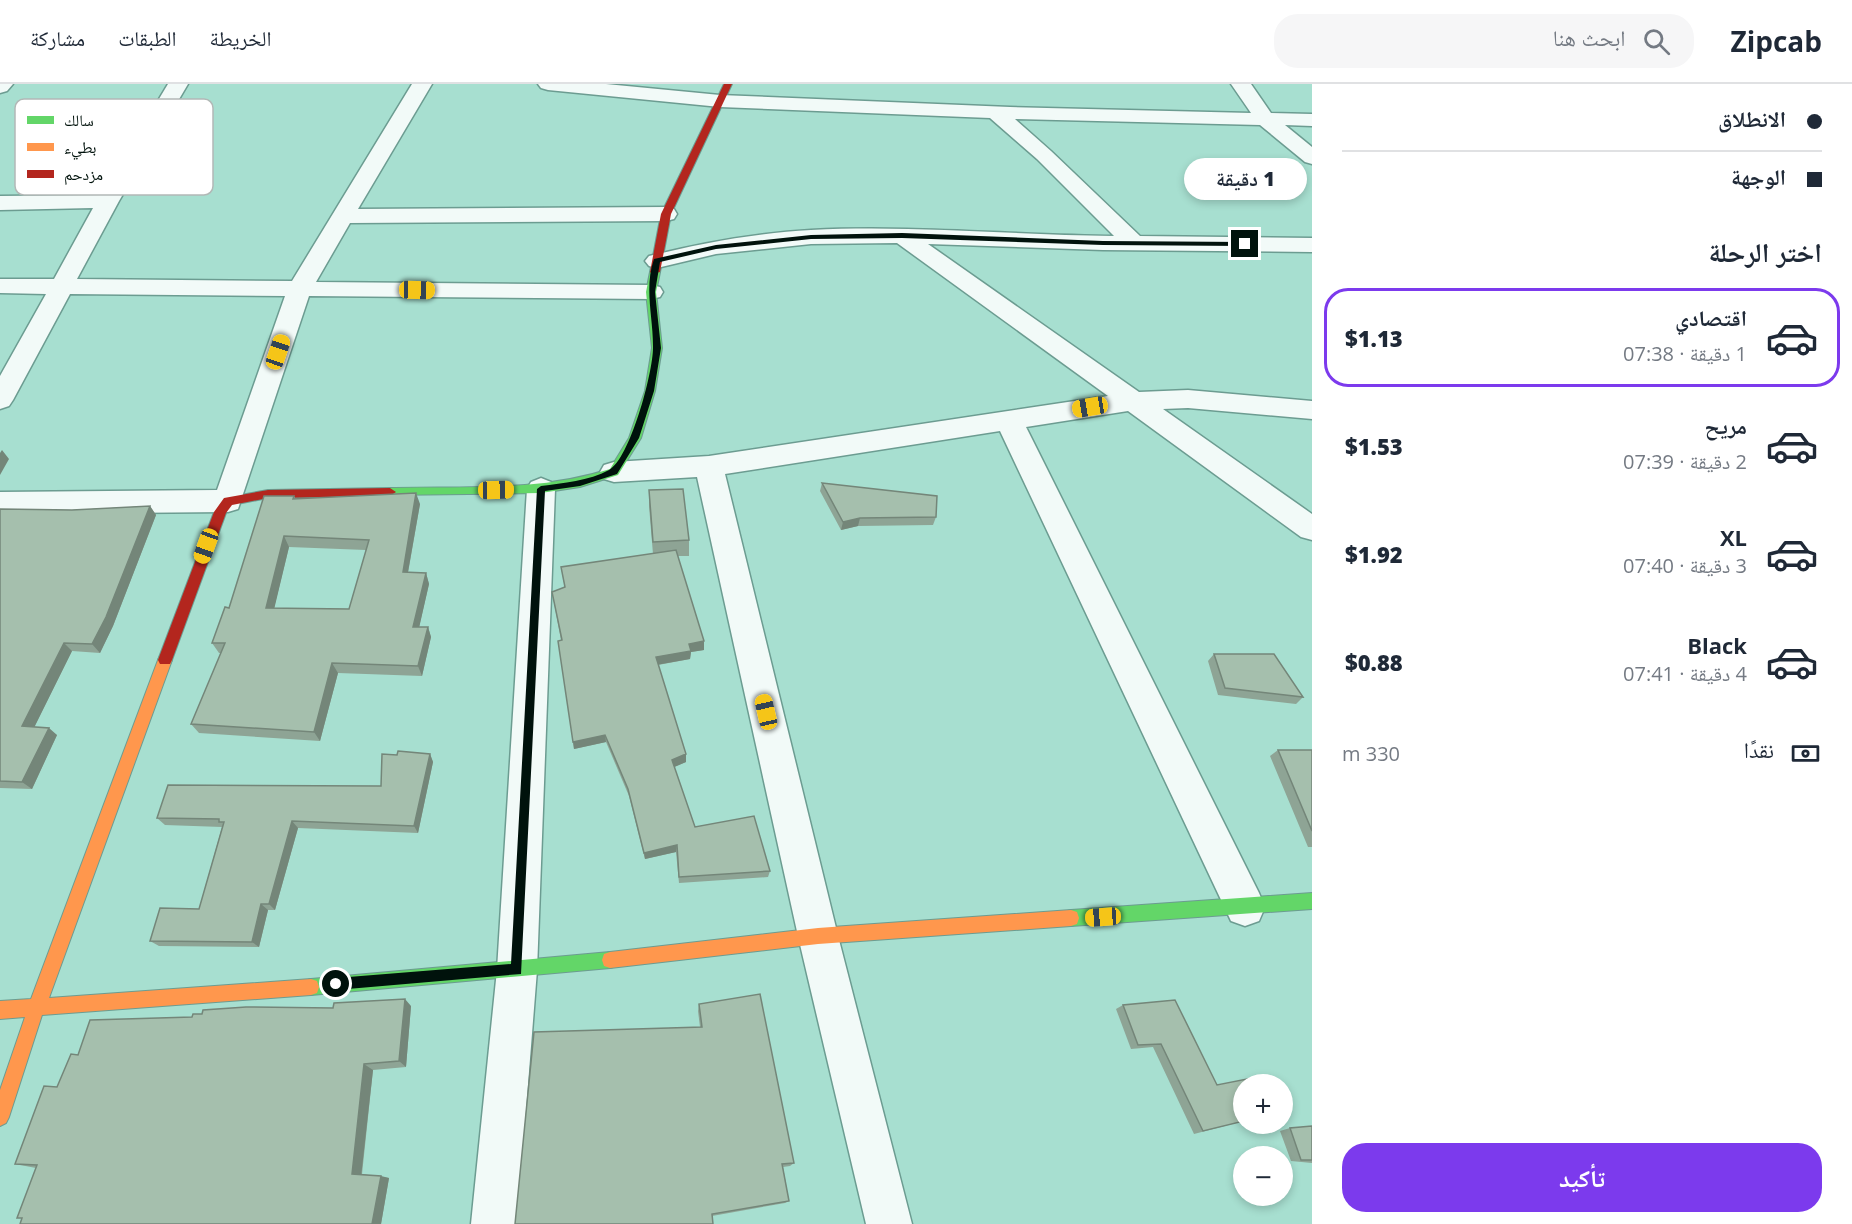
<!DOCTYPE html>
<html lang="ar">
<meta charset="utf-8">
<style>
body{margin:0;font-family:"Open Sans","Noto Naskh Arabic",sans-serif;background:#f6f6f7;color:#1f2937;direction:rtl;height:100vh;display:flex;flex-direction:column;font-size:22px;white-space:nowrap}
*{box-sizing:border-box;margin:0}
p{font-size:20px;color:#747a83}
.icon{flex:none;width:33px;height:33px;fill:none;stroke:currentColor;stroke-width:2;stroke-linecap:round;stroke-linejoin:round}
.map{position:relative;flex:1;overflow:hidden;direction:ltr}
.drawer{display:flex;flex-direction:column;background:#fff;width:540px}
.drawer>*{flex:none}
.top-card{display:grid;align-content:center;height:132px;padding:0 30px;background:#fff}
.tools{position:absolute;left:1233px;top:990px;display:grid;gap:12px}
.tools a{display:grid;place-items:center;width:60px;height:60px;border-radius:50%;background:#fff;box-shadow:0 3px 9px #0003;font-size:30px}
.end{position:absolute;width:27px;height:27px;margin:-14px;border:8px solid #00120c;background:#fff;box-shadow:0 0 0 3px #fff}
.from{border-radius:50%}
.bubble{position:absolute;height:42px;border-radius:21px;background:#fff;box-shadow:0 3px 9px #0003;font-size:20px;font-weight:800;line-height:42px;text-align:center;direction:rtl}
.car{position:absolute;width:18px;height:36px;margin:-18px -9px;border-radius:8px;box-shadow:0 0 4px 2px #0007;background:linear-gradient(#f5c518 24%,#345 0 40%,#f5c518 0 76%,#345 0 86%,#f5c518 0)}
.top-card b{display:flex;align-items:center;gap:21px;height:57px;font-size:22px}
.top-card b+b{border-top:2px solid #e0e1e3}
.top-card i{width:15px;height:15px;background:#1f2937}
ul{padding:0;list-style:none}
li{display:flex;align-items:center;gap:18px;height:99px;margin:0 12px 9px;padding:0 18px;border:3px solid transparent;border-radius:24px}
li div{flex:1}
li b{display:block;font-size:22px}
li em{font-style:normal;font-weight:800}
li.active{border-color:#7c3aed}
li>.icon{width:54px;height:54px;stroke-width:1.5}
h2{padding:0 30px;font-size:27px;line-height:72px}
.pay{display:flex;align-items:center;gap:15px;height:66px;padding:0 30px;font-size:22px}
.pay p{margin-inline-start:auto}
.button{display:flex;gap:12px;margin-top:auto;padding:12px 30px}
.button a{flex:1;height:69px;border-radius:24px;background:#7c3aed;color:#fff;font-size:24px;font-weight:800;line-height:69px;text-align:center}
header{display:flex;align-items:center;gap:36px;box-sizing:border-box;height:84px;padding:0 30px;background:#fff;border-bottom:2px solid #e0e1e3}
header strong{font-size:28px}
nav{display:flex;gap:33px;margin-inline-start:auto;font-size:21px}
.search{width:420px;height:54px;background:#f6f6f7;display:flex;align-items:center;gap:15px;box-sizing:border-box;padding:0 21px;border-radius:24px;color:#747a83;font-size:22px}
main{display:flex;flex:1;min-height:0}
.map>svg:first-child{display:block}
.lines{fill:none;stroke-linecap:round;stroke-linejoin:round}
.street-casing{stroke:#6c9c91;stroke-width:3}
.fast-casing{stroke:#6c9c91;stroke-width:2}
.slow-casing{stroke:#6c9c91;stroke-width:2}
.jam-casing{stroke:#6c9c91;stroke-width:2}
.street{fill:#f2faf8;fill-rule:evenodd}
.fast{fill:#63d668;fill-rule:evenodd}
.slow{fill:#ff974d;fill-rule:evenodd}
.jam{fill:#b3261e;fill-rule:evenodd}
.wall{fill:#8ea495;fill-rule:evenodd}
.shaded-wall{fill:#748679}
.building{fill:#a5bfad;stroke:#748679;stroke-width:1.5;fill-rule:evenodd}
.route{fill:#00120c}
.key{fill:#fff;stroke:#b2b8b6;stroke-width:1.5}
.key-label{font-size:16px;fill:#00120c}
</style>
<header>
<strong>Zipcab</strong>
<div class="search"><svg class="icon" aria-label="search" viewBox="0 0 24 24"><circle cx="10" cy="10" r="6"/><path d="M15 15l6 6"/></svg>ابحث هنا</div>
<nav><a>الخريطة</a><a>الطبقات</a><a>مشاركة</a></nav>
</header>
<main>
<section class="drawer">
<div class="top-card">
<b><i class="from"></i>الانطلاق</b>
<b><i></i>الوجهة</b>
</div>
<h2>اختر الرحلة</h2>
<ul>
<li class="active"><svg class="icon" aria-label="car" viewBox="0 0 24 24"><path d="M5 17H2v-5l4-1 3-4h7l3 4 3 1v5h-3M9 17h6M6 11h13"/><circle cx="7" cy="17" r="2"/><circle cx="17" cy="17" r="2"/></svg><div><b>اقتصادي</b><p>1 دقيقة · 07:38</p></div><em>$1.13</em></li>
<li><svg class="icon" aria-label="car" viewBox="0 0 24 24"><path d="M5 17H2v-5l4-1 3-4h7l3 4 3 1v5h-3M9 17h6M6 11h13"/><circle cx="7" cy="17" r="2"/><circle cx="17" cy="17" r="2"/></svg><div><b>مريح</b><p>2 دقيقة · 07:39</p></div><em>$1.53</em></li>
<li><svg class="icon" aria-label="car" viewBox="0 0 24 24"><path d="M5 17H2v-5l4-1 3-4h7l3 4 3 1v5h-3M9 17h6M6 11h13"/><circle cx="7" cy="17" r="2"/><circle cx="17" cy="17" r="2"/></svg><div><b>XL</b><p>3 دقيقة · 07:40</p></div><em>$1.92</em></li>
<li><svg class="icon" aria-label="car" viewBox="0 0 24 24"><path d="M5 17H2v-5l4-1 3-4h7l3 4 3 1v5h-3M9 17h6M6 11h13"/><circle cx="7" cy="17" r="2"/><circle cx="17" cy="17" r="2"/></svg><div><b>Black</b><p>4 دقيقة · 07:41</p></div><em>$0.88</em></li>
</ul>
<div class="pay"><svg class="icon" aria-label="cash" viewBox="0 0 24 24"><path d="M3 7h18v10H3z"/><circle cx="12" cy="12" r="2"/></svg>نقدًا<p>330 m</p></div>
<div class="button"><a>تأكيد</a></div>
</section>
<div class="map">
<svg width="1312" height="1140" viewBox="0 0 1312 1140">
<rect width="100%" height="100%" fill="#a7dfd0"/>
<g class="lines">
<defs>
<path id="street" d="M0,0H13L7,7L0,9Z
M168,0H188L119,117L77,195L292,197L412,0H432L358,125L666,123L674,125L677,130L674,135L666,137L350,139L316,198L651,201L660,203L663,208L660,213L651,215L309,212L238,425L228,428L0,430V408L217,406L285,212L70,210L13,316L9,322L0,325V292L46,210L0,209V195H54L93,124L0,126V112L101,111Z
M538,0H606L720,11L1010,23L1251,29L1231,0H1251L1271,29L1312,30V42L1285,41L1312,63V80L1305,78L1260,41L1015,35L1051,67L1140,152L1312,154V168L1103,166L928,160L1139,308L1188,306L1312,317V335L1188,324L1163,325L1312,430V456L1301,453L1128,327L1026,343L1259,809L1265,823L1259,837L1245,842L1231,837L1000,347L725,390L838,852L912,1140H866L798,852L697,393L614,398L604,395L600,388L604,381L614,378L709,372L1108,312L897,159L811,160L716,170L657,184L649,182L645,177L649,172C702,159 756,149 811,146C912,141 1013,151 1114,152L1037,75L990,34L720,23L548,6L541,4Z
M541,394L551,398L555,405L537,886L517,1140H471L497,886L527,405L531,398Z"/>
<path id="fast" d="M655,185L660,188L656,208L662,264L655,307L641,354L618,391L580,403L541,409L386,411L384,408L390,404C464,402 539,408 610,385L629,354L645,307L652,264L646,208L650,188Z
M1312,809V825L1071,842L1065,840L1063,834L1065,828L1071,826Z
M610,868L616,870L618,876L616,882L610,884L311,911L305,909L303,903L305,897L311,895Z"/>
<path id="slow" d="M165,570L170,572L172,576L49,914L311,895L317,897L319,903L317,909L311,911L42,931L9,1033L6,1039L0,1042V1006L25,933L0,935V917L31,915L158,576L160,572Z
M1071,826L1077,828L1079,834L1077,840L1071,842L818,860L610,884L604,882L602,876L604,870L610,868L818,844Z"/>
<path id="jam" d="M724,0H732L671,130L660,188L652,190L650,188L661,130Z
M390,404L396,408L390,412L268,414L232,421L226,429L172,576L170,580H160L158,576L214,428L224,414L268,406Z"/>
</defs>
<use href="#street" class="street-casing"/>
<use href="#fast" class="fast-casing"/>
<use href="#slow" class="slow-casing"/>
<use href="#jam" class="jam-casing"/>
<use href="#street" class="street"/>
<use href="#fast" class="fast"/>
<use href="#slow" class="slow"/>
<use href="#jam" class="jam"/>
</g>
<path class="wall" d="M822,399L936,433L933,441L858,442L841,446L820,407Z
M649,406L689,456V472H678L704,566L691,568L690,575L658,581L686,670V678L674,683L695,743L770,787L768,793L679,799L676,768L645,775L629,712L606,658L574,665L561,556L552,508L565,504L561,483L653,470L649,422Z
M294,412L295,414L420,420L408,489H426L429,500L419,543H428L431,553L422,592L338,589L320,657L199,649L191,640L221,569H219L212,559L229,524ZM289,463L366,466L349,525L274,524Z
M150,422L156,431L113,542L100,569L72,567L34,643L57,651L32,705L0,704V425L72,426Z
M1214,570L1303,613L1296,620L1218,611L1208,577Z
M1278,666H1312V763H1308L1270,672Z
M430,670L433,678L418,749L298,744L275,826H268L259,863L159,862L150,857L199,825L222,743L165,741L157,734L381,702L397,671Z
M699,920L794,1079L790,1082L783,1083L789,1117L785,1119L712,1132L700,943L698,927Z
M1123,921L1217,1001L1244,1037L1194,1050L1153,963L1131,965L1116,925Z
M411,922L406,983L373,986L362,1090L389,1094L381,1140H20L36,1084L15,1080L57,1003L78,971L202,930L333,924Z
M1312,1042V1079L1291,1077L1280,1047L1290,1044Z"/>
<path class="shaded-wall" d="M2,366L9,375L0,391V369Z
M416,409L420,420L406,499L403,488Z
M150,422L156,431L113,542L100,569L92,560Z
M860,434L858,442L841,446L843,438Z
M284,452L289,463L272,534L266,524Z
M426,489L429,500L417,553L413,543Z
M428,543L431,553L422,592L418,582Z
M704,557V566L691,568L690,575L656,581V573L689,560Z
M64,559L72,567L31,650L22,642Z
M332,579L338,589L320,657L314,648Z
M49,644L57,651L32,705L22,698Z
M605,651L606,658L574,665L573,658Z
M430,670L433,678L418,749L414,742Z
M686,670V678L672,684V676Z
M292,737L298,744L275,826L269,820Z
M677,761L676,768L645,775L644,769Z
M261,820L268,826L259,863L252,858Z
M405,915L411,922L406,983L399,977Z
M364,980L373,986L361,1093L352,1090Z
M381,1092L389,1094L381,1140H372Z"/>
<path class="building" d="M822,399L937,412L936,433L860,434L843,438Z
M683,405L689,456L653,458L649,406Z
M416,409L403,488L426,489L413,543H428L418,582L332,579L314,648L191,640L225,559H212L225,523L229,524L264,412H294L293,415ZM284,452L369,456L349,525L266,524Z
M150,422L106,533L92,560L64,559L22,642L49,644L22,698L0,697V425L72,426Z
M676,466L704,557L689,560L691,567L656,573L686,670L672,676L695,743L754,732L770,787L679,793L677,761L644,769L628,705L605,651L573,658L558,557L562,556L552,508L565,503L561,483Z
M1214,570H1274L1303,613L1225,604Z
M1278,666H1312V747Z
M398,667L430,670L414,742L292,737L269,820H261L252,858L150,857L160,824L199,825L224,738H219V735L157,734L168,701L381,702L382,670L397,671Z
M760,910L794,1079L782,1080L789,1117L712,1130L713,1140H515L534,948L702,943L699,920Z
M405,915L399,977L364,980L352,1090L381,1092L372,1140H379H20L22,1134H17L37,1081L15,1080L44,1002L57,1003L71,970L78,971L90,936L192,933L193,930H202L203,926L246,923L333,924L334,919Z
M1175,916L1217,1001L1257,993L1260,1000H1244V1037L1203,1047L1161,960L1138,961L1123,921Z
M1312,1042V1076H1301L1290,1044Z"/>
<path class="route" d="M902,149L1103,157L1245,158L1249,160L1245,162L1103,161L902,154L811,155L716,165L660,178L655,208L661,264L654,307L639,354L617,390L580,402L545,407L521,890L336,906L332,905L330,900L336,894L511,880L537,405L541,402C563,399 589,397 609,386C630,375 654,286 653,262C653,232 644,204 654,175L716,161L811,151Z"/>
<rect x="15" y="15" width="198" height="96" rx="9" class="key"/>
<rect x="27" y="32" width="27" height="8" fill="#63d668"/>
<rect x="27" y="59" width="27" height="8" fill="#ff974d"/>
<rect x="27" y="86" width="27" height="8" fill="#b3261e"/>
<g class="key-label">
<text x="64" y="42">سالك</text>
<text x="64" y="69">بطيء</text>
<text x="64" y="96">مزدحم</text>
</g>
</svg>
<div class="tools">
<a>+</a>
<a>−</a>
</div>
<i class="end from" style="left:336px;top:900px"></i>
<i class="end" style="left:1245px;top:160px"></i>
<div class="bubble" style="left:1184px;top:74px;width:123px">1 دقيقة</div>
<i class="car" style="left:417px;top:206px;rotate:91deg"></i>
<i class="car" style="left:278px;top:268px;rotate:19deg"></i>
<i class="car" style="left:1090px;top:323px;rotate:261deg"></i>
<i class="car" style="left:496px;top:406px;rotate:89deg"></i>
<i class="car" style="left:206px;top:462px;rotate:200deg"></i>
<i class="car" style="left:766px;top:628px;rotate:347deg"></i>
<i class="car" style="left:1103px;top:833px;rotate:266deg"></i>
</div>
</main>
